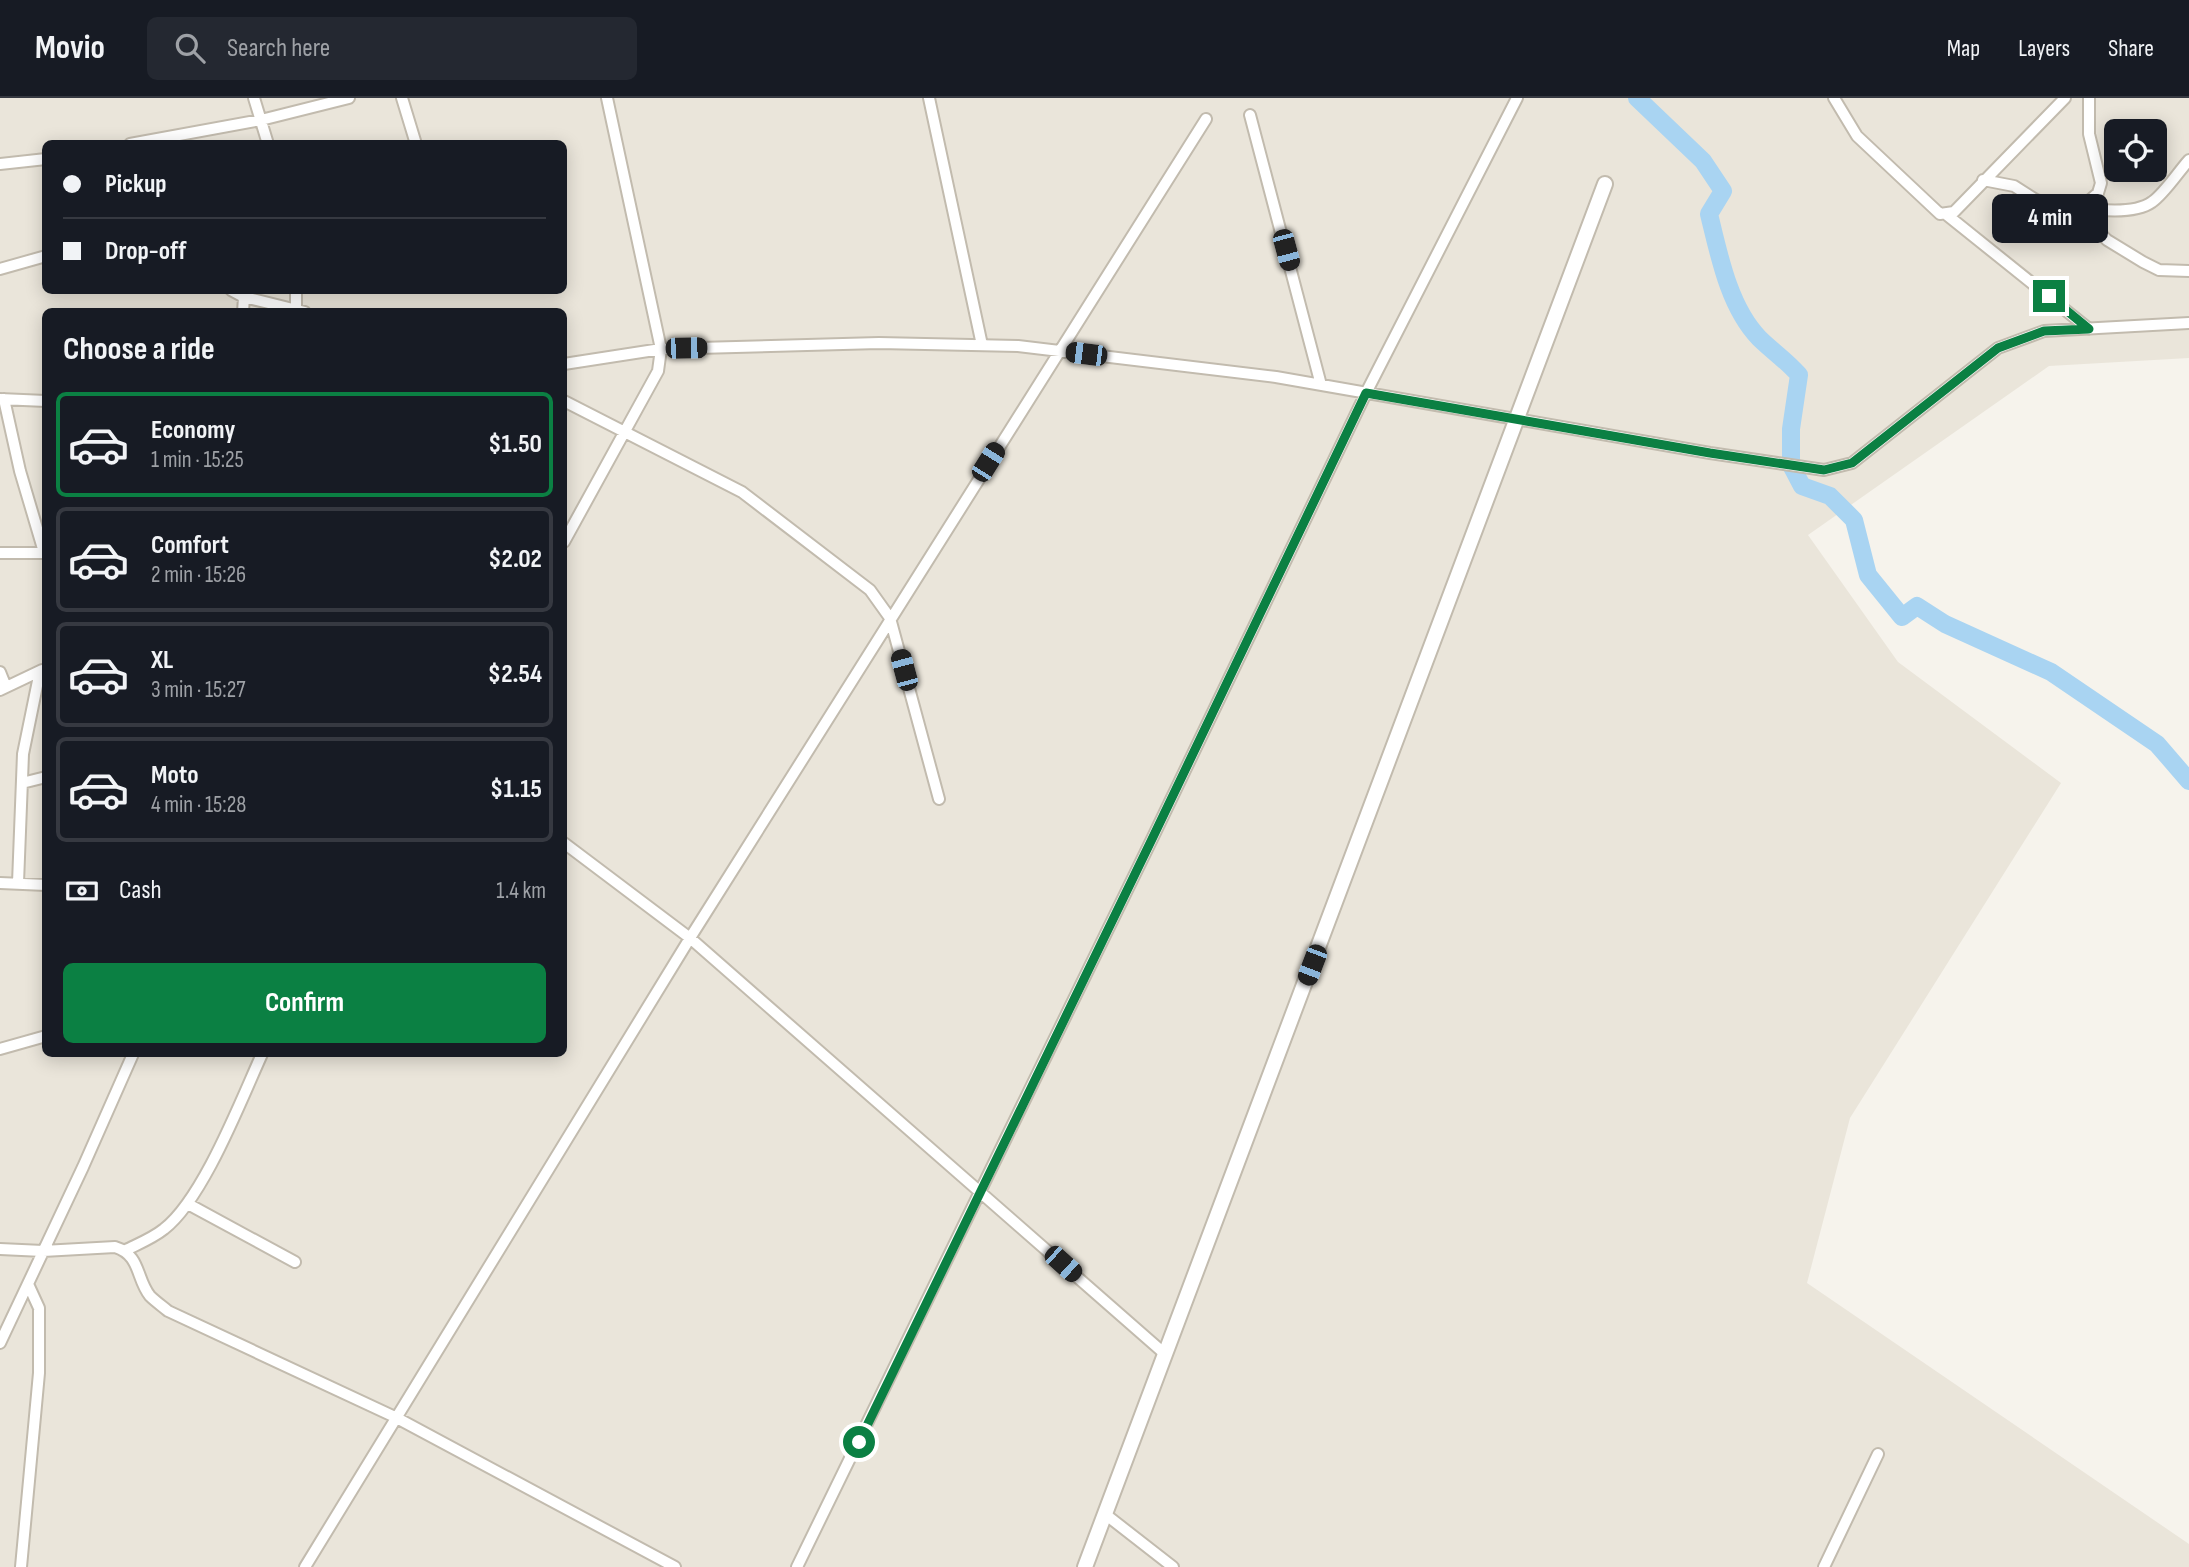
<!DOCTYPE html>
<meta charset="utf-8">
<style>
body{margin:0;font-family:"Sofia Sans Condensed",sans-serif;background:#242831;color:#f1f3f6;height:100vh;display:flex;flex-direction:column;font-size:26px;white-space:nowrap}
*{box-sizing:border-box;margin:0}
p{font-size:23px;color:#9ea1a6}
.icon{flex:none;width:38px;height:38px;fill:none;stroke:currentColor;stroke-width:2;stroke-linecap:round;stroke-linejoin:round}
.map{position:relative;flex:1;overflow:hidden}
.panel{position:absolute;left:42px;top:210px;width:525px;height:749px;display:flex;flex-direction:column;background:#171b24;border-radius:10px;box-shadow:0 4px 18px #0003}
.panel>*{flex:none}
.hud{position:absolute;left:42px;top:42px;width:525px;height:154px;border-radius:10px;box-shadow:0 4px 18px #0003;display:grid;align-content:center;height:154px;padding:0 21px;background:#171b24}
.buttons{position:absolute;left:2104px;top:21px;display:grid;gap:14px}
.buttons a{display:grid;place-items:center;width:63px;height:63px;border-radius:10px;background:#171b24;box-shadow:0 4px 18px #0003;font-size:35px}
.end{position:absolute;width:32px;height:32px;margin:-16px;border:9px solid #0b8043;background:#fff;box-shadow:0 0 0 4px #fff}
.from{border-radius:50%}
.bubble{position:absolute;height:49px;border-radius:10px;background:#171b24;box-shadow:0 4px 18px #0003;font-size:23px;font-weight:700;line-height:49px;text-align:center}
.car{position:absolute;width:21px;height:42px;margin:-21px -10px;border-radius:9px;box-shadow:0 0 5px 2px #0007;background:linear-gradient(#222 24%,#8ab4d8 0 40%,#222 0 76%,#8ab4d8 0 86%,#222 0)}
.hud b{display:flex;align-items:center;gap:24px;height:66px;font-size:26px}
.hud b+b{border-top:2px solid #363941}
.hud i{width:18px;height:18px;background:#f1f3f6}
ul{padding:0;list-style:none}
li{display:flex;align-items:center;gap:21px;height:105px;margin:0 14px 10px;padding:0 7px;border:4px solid #363941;border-radius:10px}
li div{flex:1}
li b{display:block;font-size:26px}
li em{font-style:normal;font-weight:700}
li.active{border-color:#0b8043}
li>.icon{width:63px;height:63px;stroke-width:1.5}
h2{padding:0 21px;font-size:32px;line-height:84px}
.pay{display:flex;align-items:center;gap:18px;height:77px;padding:0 21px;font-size:26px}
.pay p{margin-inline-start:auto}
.button{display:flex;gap:14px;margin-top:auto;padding:14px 21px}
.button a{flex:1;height:80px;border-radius:10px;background:#0b8043;color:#fff;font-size:28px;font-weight:700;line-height:80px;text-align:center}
header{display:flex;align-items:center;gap:42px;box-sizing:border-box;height:98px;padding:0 35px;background:#171b24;border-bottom:2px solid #363941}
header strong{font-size:33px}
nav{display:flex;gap:38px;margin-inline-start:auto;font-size:24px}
.search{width:490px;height:63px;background:#242831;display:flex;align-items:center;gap:18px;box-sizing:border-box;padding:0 24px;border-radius:10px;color:#9ea1a6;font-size:26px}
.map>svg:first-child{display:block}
.residential{fill:#eae5da;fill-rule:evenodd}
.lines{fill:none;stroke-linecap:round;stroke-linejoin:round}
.river{stroke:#a9d4f2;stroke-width:18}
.minor-casing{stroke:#c2bbae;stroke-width:14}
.tertiary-casing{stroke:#c2bbae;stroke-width:18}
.minor{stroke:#fff;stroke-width:10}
.tertiary{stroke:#fff;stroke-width:14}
.route{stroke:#0b8043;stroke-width:9}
</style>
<header>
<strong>Movio</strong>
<div class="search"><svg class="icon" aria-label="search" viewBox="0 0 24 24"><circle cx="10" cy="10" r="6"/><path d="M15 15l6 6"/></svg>Search here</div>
<nav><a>Map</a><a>Layers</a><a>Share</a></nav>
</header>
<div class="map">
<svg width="2189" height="1469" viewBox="0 0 2189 1469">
<rect width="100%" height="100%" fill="#f6f3ec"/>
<path class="residential" d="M0,0H2189V260L2049,268L1808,437L1898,564L2061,685L1850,1020L1807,1185L2189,1446V1469H0ZM2116,33H2154V72H2116ZM46,46H564V192H46ZM46,214H564V956H46Z"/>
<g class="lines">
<path class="river" d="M1637,0L1703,63L1723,93L1709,116C1719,157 1729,209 1759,240C1772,253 1786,262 1799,277L1791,331V367L1802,388L1830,398L1854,422L1868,477L1902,519L1917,508L1945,526L2051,574L2157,646L2189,683"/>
<defs>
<path id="minor" d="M254,0L268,46
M402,0L416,46
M929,0L982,247
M1834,0L1857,38L1940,116L1954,114L2065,0
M1250,17L1321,287
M130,46L261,22L349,0
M2189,62C2179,73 2164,96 2152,104C2134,117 2096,112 2075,109L2107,142L2143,164L2159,172L2189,173
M0,66L46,61
M1983,82L2014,88L2036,102L2059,108L2075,109L2090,102L2098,95L2101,85L2089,36V0
M1947,117L2089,231
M0,171L46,158
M231,192L244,199L305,214
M296,192V211
M243,214L244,199
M564,266L661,251L879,245L1018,248L1276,279L1710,355L1824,372L1852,365L1998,250L2044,233L2189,225
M0,301L46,303
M4,301L20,373L44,454
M564,303L742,394L870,492L890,520L939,701
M564,444L658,273L661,251L607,0
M0,455H46
M0,574L6,589
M0,592L42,572
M22,685L46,679
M564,745L690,840L1165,1256
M0,785L46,787
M18,785L23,656L40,573
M0,951L46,938
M188,1106L295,1164
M0,1151L43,1153L115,1149C141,1157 136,1181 150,1198C155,1203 162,1208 168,1213L395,1319L675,1469
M126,1152C138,1146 153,1140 164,1131C203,1101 241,1002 262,956
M0,1245L83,1069L133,956
M1105,1416L1173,1469
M21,1469L39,1275V1210L28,1186
M305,1469L690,840L1206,21
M797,1469L1153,739L1366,295L1517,0
M1824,1469L1878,1356"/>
<path id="tertiary" d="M1085,1469L1605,86"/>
</defs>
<use href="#minor" class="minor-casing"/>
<use href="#tertiary" class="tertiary-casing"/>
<use href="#minor" class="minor"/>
<use href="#tertiary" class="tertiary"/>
</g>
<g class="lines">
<path class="route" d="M859,1344L1153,739L1366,295L1710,355L1824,372L1852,365L1998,250L2044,233L2089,231L2049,198"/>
</g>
</svg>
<div class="buttons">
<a><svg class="icon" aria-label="locate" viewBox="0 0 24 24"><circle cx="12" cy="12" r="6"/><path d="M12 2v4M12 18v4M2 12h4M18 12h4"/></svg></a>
</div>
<i class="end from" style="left:859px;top:1344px"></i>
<i class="end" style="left:2049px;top:198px"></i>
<div class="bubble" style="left:1992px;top:96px;width:116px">4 min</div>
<i class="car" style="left:1286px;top:152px;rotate:165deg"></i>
<i class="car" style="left:686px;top:250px;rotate:89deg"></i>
<i class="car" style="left:1086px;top:256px;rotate:277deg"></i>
<i class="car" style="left:988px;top:364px;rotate:32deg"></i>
<i class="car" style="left:904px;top:572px;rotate:345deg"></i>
<i class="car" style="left:1312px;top:867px;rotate:201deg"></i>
<i class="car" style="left:1063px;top:1166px;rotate:132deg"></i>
<div class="hud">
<b><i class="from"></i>Pickup</b>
<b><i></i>Drop-off</b>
</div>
<section class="panel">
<h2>Choose a ride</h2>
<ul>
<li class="active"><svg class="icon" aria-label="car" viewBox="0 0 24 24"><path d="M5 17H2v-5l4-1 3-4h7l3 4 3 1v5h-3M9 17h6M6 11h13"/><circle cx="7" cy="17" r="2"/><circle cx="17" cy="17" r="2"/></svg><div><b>Economy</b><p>1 min · 15:25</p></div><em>$1.50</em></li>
<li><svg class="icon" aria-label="car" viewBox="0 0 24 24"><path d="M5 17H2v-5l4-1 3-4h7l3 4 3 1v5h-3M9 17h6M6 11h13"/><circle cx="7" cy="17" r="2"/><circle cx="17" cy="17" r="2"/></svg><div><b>Comfort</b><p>2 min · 15:26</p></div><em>$2.02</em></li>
<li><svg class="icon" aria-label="car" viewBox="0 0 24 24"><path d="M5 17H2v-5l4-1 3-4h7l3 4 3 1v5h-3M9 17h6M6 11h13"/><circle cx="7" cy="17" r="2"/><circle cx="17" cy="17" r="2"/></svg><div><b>XL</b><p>3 min · 15:27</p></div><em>$2.54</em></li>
<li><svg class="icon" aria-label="car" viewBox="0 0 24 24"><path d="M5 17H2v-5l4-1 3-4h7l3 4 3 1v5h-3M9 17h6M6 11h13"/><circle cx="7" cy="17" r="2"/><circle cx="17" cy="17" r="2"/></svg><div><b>Moto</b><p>4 min · 15:28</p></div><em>$1.15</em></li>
</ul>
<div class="pay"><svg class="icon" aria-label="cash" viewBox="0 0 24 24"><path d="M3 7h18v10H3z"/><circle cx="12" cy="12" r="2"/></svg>Cash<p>1.4 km</p></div>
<div class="button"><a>Confirm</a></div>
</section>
</div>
